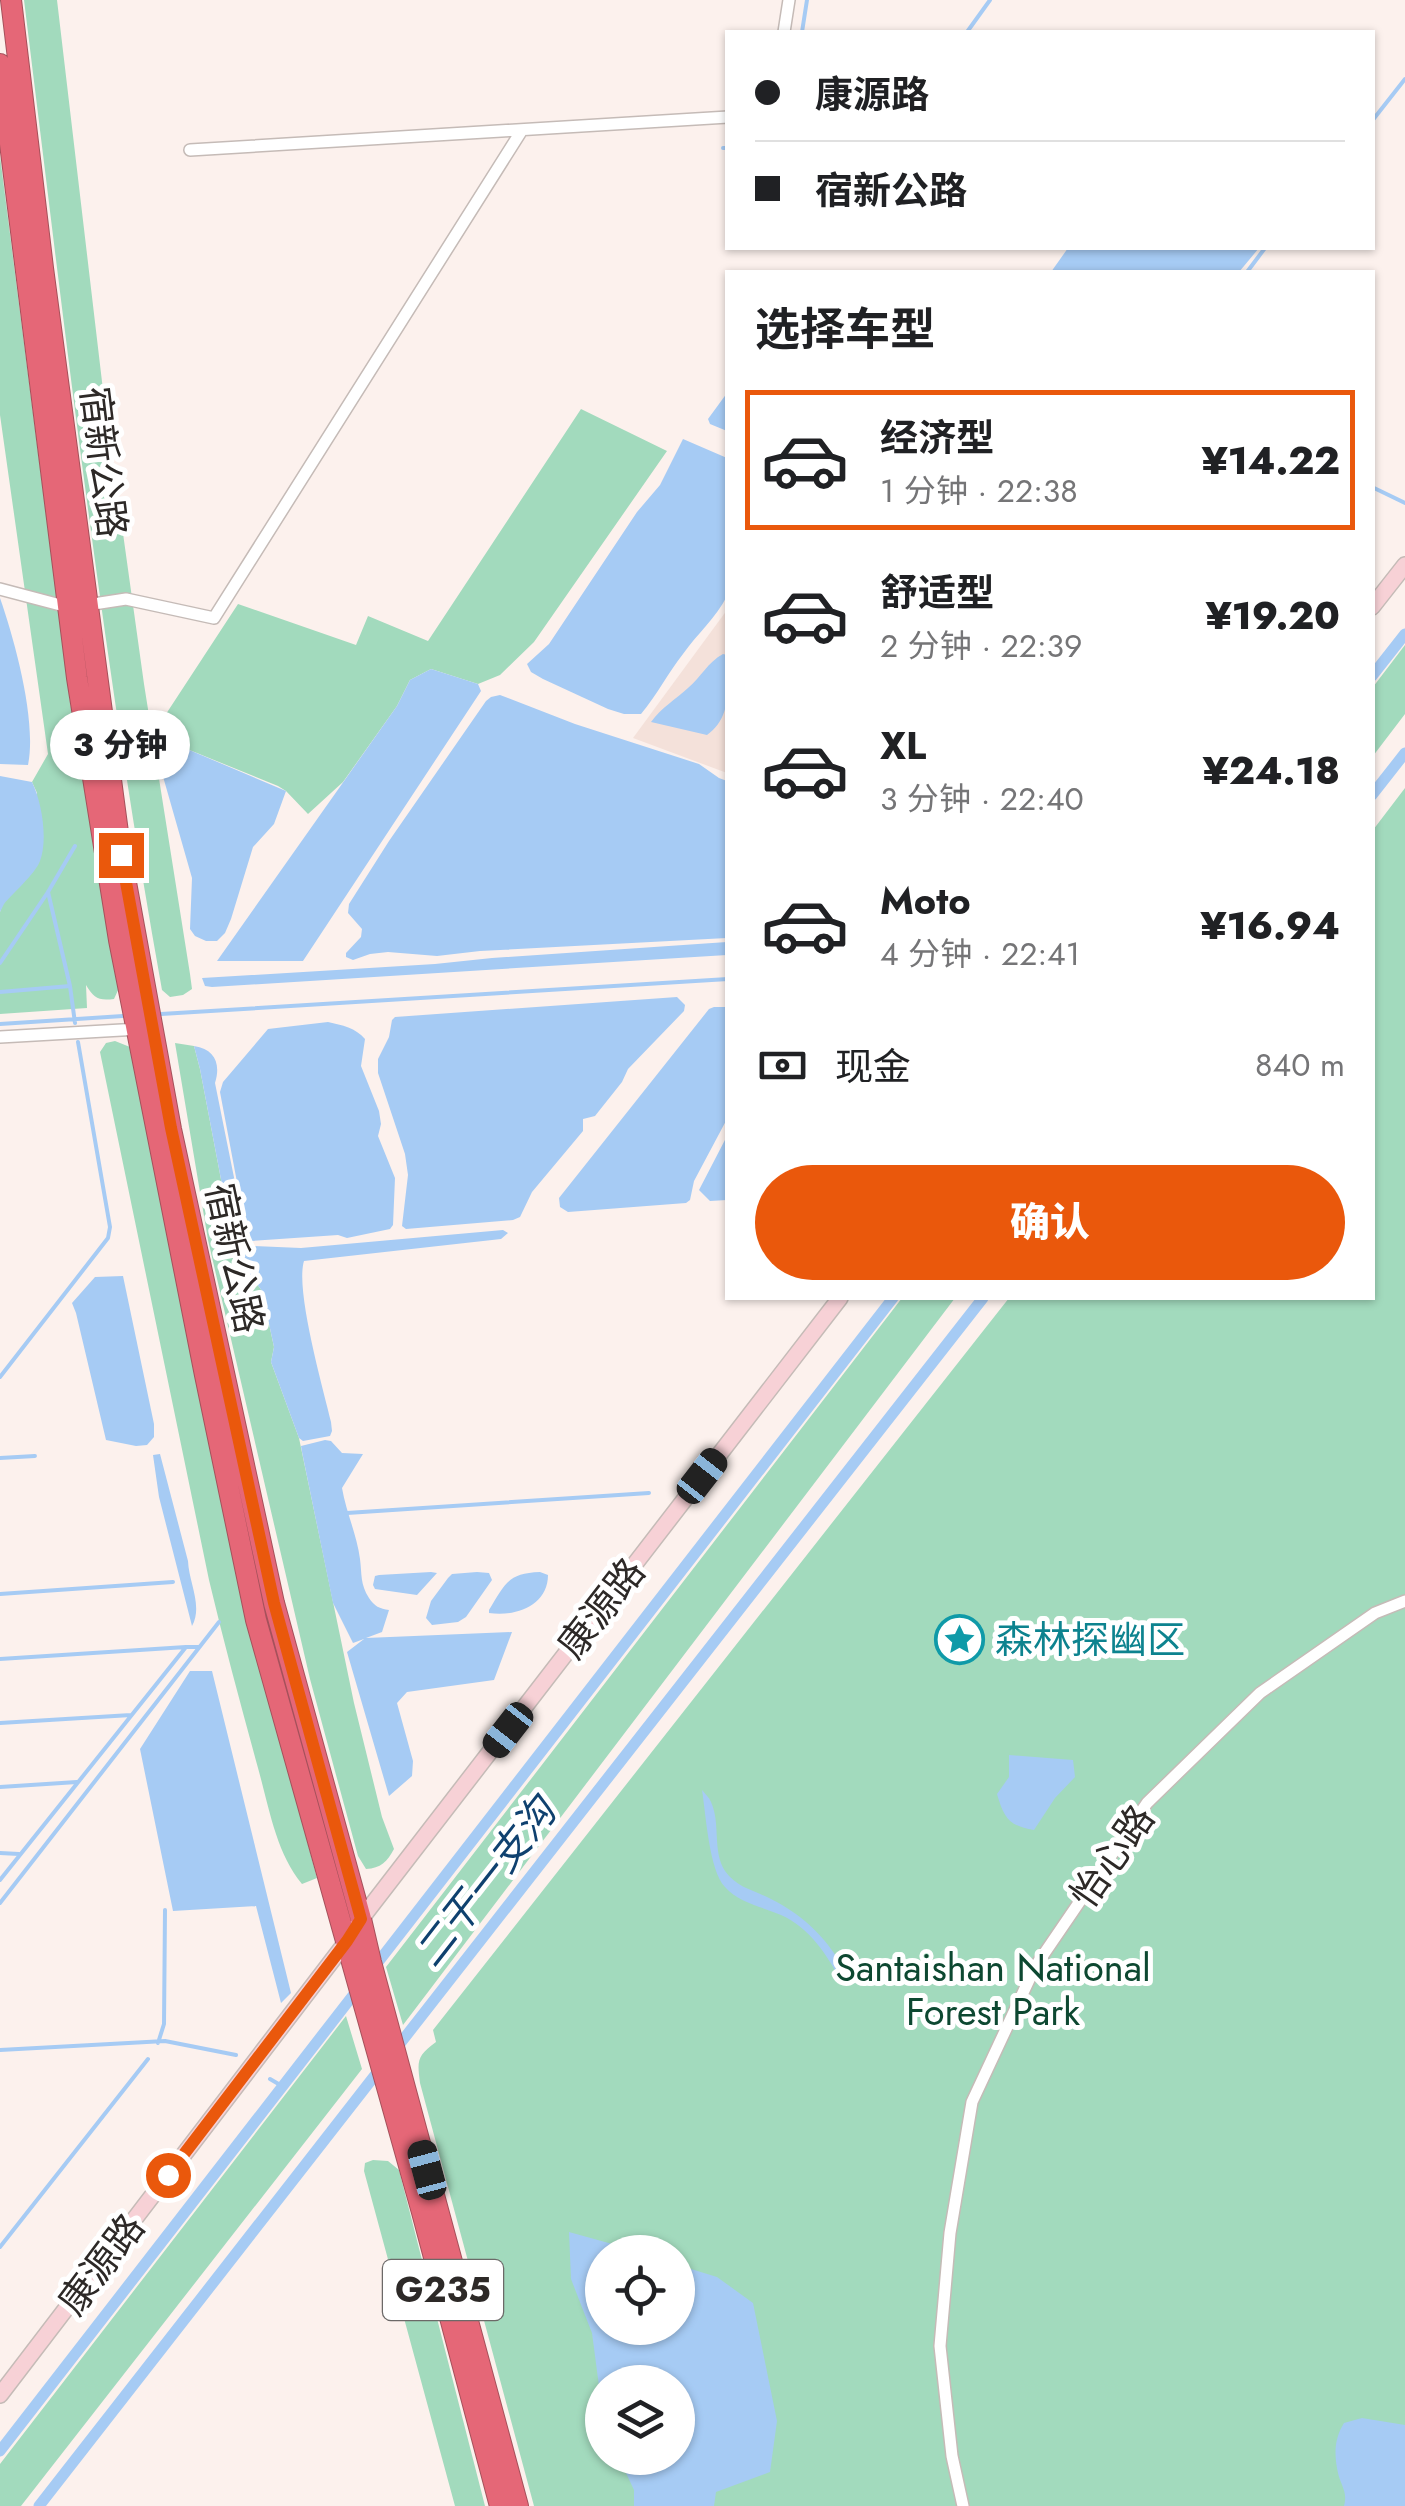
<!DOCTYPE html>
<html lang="zh">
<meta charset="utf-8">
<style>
body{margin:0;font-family:Jost,"Noto Sans SC",sans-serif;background:#f6f6f6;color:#202124;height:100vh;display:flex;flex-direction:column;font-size:38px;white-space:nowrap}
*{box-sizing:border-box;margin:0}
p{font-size:32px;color:#757577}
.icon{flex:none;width:55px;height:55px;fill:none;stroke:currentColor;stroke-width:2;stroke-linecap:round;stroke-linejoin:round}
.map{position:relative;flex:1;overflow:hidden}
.panel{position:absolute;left:725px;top:270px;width:650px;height:1030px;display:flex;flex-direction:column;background:#fff;border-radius:0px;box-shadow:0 2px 8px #0004}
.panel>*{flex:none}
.banner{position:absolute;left:725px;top:30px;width:650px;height:220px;border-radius:0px;box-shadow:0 2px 8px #0004;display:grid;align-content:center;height:220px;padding:0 30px;background:#fff}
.controls{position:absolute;left:585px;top:2235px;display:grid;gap:20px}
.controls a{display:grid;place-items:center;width:110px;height:110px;border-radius:50%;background:#fff;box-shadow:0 2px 8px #0004;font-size:50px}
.end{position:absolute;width:45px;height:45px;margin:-22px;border:12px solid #ea580c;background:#fff;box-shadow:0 0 0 5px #fff}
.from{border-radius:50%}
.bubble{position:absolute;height:70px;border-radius:35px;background:#fff;box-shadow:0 2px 8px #0004;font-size:32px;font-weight:800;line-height:70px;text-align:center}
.car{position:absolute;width:30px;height:60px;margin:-30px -15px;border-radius:12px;box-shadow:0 0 8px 2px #0007;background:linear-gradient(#222 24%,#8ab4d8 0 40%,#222 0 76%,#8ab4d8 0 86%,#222 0)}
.banner b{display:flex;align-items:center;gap:35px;height:95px;font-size:38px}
.banner b+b{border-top:2px solid #e0e0e0}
.banner i{width:25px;height:25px;background:#202124}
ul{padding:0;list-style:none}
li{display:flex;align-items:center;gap:30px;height:140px;margin:0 20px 15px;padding:0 10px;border:5px solid transparent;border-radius:0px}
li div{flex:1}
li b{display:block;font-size:38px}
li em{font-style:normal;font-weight:800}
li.active{border-color:#ea580c}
li>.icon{width:90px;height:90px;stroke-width:1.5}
h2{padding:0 30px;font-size:45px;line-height:120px}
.pay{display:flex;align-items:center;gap:25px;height:110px;padding:0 30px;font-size:38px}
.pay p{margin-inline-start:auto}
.primary-button{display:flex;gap:20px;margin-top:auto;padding:20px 30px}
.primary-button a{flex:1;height:115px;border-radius:60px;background:#ea580c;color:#fff;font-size:40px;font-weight:800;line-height:115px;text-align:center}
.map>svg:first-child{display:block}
.built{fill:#f4e1da}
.green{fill:#a2dabd;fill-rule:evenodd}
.water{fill:#a6cbf4}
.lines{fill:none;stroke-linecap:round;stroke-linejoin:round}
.stream{stroke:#a6cbf4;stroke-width:4}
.canal{stroke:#a6cbf4;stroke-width:11}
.street-casing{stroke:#c5bbb7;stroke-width:14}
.secondary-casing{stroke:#c5bbb7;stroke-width:18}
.highway-casing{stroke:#a5515b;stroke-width:22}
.street{stroke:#fff;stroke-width:11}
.secondary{stroke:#f7d1d6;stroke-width:15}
.highway{stroke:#e56777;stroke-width:20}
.route{stroke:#ea580c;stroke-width:12}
.labels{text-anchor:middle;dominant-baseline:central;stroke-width:10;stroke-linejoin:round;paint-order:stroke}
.shield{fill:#fff;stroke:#6c6968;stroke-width:2.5}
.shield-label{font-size:35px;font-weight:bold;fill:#2d2927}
.street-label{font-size:38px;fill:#2d2927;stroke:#fff}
.culture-label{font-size:38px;fill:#0d838f;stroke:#fff;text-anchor:start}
.park-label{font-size:38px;fill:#0d4831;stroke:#fff}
.water-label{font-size:40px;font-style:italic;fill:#0f416f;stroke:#fff}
</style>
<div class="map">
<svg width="1405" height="2506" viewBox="0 0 1405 2506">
<rect width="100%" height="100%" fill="#fcf1ed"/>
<path class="built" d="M727,610V773L633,738Z"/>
<path class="green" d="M24,0H57L103,390L144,684L190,974L192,989L183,995L170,997L162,990C103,662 65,331 24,0Z
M0,156L70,701L119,988L114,999C98,1001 94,998 86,985L87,1008L0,1014V912L37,793L32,782L48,754L0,415Z
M581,409L667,451L534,642L500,675L478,684L431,669L410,680L397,706L343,782L308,814L286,791L278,786L187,749L166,714L238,604L356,645L368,616L428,641Z
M1405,645V714L1373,756V687Z
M1405,788V2506H534L420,2083C417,2060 417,2056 436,2042L433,2030L1009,1298H1372L1373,830ZM602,2252H678V2328H602ZM602,2382H678V2458H602Z
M115,1041L130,1047L171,1256L246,1612L317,1878L302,1884C276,1853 269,1807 258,1768C241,1706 224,1643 209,1580L100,1052L106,1043Z
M175,1043L194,1046L200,1069L235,1253L262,1291L274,1347L271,1362L299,1438L354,1703L382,1817L394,1849C387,1862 381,1868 366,1869L358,1856L310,1679L208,1240Z
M902,1298H955L403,2025L386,1967Z
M346,2016L362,2069L21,2506H0V2464Z
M373,2160L388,2161L399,2170L485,2506H455L364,2171L365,2163Z"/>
<path class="water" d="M1068,248H1259L1239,272H1051Z
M727,393V431L710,424L708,419Z
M683,439L727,458V596C716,618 697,634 683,654C668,673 657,695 641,714H624L608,709L543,679L531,672L527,664L549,644L637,512L660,485Z
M0,598C15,641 37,721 28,765L0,764Z
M723,654L727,655C728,684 733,717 707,735L651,722C662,707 675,700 688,688C701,677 708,662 723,654Z
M431,669L478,684L481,691L303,961H217L397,706L410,680Z
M500,695L575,724L699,764L719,778L727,781V938L480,951L437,956L388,952L370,954L353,960L346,957V953L361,937L362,929L348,913L349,904L389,841L486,701L491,697Z
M178,735L187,749L286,791L274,824L253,847L231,919L225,933L217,941H206L195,936L190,929L192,878L162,773L164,759L171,737Z
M0,776L32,782C42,802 48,840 40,861C35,874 13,893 4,904L0,912Z
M727,942V955L212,987L205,986L202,978L435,964L492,958Z
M677,997L685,1005L684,1011L628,1069L622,1082L595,1116L583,1119V1131L532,1192L520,1217L513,1220L406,1229L402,1226L408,1175L405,1154L378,1073V1059L389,1037L392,1020L395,1017Z
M714,1007H727V1119L694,1181L690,1200L686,1203L568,1212L560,1207L559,1198L709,1009Z
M328,1022C342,1025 356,1028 365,1039L361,1066L379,1111L381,1124L378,1136L395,1178L393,1225L390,1229L347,1238L338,1235L252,1241L246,1230L220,1092L223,1082L268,1029Z
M194,1046C215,1049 221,1064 215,1083L247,1242L254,1246L301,1248L503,1230L508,1233L501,1239L304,1261C295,1290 323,1388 331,1422L332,1431L330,1436L303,1441L299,1438L271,1362L274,1347L262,1291L235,1253L200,1069Z
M727,1136V1200L710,1201L699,1190Z
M123,1276L154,1424V1437L147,1445L136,1446L106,1440L76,1313L72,1303L95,1277Z
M325,1440L331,1441L342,1453L363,1454L342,1488C346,1512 357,1535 360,1559C362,1574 360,1584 369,1598C374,1606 380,1609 389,1610L382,1632L366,1638L512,1632L494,1680L407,1692L397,1703L413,1761L412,1776L389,1796L347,1652L364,1639L353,1643L333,1603L302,1452L301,1446Z
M160,1454L188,1561C189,1583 203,1606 192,1626L159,1497L153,1455Z
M431,1572L437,1573L417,1595L375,1589L373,1585L375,1576L379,1575Z
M477,1572L489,1573L492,1580L466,1617L458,1622L432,1625L426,1618L431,1601L448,1578L452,1574Z
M540,1572L548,1575C548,1606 515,1617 489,1613V1610C505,1584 508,1573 540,1572Z
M190,1671H212L291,1993L281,2003L256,1906L173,1911L140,1749Z
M1009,1755L1073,1760L1075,1777L1055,1798L1034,1830C1009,1826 1004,1818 997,1794L1009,1777Z
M702,1790C705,1794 709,1797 711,1802C721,1824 712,1850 725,1871C737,1888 754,1890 771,1899C805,1916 830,1941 847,1975L842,1983C828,1956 810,1928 781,1915C763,1907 739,1903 725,1887C709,1870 706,1815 702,1790Z
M569,2232L641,2252H602V2328H678V2265L717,2277L753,2303L777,2421L770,2472L716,2492L714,2506H634V2490L619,2458H678V2382H602V2409L592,2333L571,2279Z
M1362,2418L1405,2425V2506H1344C1348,2492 1341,2486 1338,2473C1334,2455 1334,2439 1344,2423Z"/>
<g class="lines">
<path class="stream" d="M802,32L807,0
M967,32L990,0
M1372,121L1405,79
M723,148H728
M1247,272L1265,248
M1372,487L1405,503
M48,892L70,986L75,1023
M0,963L48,892L75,846
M0,992L70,986
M161,1014L728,979
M0,1024L123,1016
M0,1377L108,1238L110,1227L78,1042
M0,1458L35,1456
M347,1513L649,1493
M0,1594L173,1582
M0,1659L186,1647
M0,1723L131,1715
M0,1787L77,1782
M0,1853L19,1854
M0,1880L186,1647H199
M0,1903L219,1622
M158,2043L164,2024L165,1910
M0,2050L165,2041L236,2055
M270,2079L282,2086
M0,2247L148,2059"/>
<path class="canal" d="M1372,676L1405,634
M1372,795L1405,753
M372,1970L893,1298
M395,2050L983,1298
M0,2451L361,1985
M39,2506L383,2065"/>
<defs>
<path id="street" d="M784,32L789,0
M190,150L728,117
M0,589L68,607
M87,605L126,599L214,618L522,130
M0,1037L139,1029
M963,2506L952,2456L940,2346L950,2233L972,2102L1035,1967L1147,1803L1260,1693L1375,1613L1405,1601"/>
<path id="secondary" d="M1372,607L1405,565
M0,2395L347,1941L361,1919L840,1298"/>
<path id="highway" d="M11,0L43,268L121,855L171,1129L274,1603L361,1919L371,1962L518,2506
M0,64L77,678L119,940L205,1375L256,1620L422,2212L500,2506"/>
</defs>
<use href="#street" class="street-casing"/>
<use href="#secondary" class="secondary-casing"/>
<use href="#highway" class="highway-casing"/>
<use href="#street" class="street"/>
<use href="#secondary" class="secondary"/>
<use href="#highway" class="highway"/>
</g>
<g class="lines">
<path class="route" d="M121,855L171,1128L274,1603L361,1919L347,1941L168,2175"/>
</g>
<defs>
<symbol id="sight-ring" viewBox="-11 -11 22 22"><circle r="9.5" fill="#fff" stroke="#0f9aa8" stroke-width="1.5"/><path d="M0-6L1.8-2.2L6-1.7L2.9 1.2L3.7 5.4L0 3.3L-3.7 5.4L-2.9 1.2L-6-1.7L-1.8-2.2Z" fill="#0f9aa8"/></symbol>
</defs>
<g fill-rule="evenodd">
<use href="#sight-ring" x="932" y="1612" width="55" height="55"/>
</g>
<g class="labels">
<rect class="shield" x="383" y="2260" width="120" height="60" rx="8"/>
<g class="shield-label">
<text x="443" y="2290">G235</text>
</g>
<g class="street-label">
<text transform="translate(104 462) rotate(83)">宿新公路</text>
<text transform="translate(235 1258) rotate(78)">宿新公路</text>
<text transform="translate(601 1608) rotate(-52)">康源路</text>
<text transform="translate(1112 1856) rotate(-55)">怡心路</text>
<text transform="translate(101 2264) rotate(-53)">康源路</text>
</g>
<g class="culture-label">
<text x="995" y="1639">森林探幽区</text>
</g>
<g class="park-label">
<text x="993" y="1967">Santaishan National<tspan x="993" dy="44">Forest Park</tspan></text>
</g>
<g class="water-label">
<text transform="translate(485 1882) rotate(-52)">二干一支沟</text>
</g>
</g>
</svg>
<div class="controls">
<a><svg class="icon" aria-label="locate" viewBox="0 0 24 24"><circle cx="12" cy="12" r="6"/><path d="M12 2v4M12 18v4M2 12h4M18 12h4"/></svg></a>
<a><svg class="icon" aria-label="layers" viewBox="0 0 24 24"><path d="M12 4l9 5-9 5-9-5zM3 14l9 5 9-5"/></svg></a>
</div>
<i class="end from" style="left:168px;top:2175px"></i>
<i class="end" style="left:121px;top:855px"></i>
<div class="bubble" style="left:50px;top:710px;width:140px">3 分钟</div>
<i class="car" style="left:702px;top:1476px;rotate:38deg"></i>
<i class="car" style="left:508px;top:1730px;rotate:218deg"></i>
<i class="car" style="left:427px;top:2170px;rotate:345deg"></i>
<div class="banner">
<b><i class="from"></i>康源路</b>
<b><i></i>宿新公路</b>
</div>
<section class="panel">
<h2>选择车型</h2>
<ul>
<li class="active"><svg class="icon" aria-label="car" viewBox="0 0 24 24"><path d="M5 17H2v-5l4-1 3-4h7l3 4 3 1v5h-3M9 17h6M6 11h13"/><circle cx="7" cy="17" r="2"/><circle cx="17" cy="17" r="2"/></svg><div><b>经济型</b><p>1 分钟 · 22:38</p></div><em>¥14.22</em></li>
<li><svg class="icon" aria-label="car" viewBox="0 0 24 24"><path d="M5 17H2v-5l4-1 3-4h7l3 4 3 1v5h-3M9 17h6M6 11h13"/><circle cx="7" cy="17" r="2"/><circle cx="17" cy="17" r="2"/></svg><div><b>舒适型</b><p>2 分钟 · 22:39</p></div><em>¥19.20</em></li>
<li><svg class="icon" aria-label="car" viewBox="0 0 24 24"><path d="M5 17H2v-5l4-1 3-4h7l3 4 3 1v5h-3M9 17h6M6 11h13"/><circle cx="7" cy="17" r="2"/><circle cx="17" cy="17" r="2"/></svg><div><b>XL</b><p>3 分钟 · 22:40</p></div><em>¥24.18</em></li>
<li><svg class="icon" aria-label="car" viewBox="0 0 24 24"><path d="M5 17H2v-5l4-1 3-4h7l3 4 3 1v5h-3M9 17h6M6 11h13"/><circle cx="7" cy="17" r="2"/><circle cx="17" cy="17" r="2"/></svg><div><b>Moto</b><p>4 分钟 · 22:41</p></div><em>¥16.94</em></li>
</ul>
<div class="pay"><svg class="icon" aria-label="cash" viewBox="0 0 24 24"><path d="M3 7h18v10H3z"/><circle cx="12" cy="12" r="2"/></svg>现金<p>840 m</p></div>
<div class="primary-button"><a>确认</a></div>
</section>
</div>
